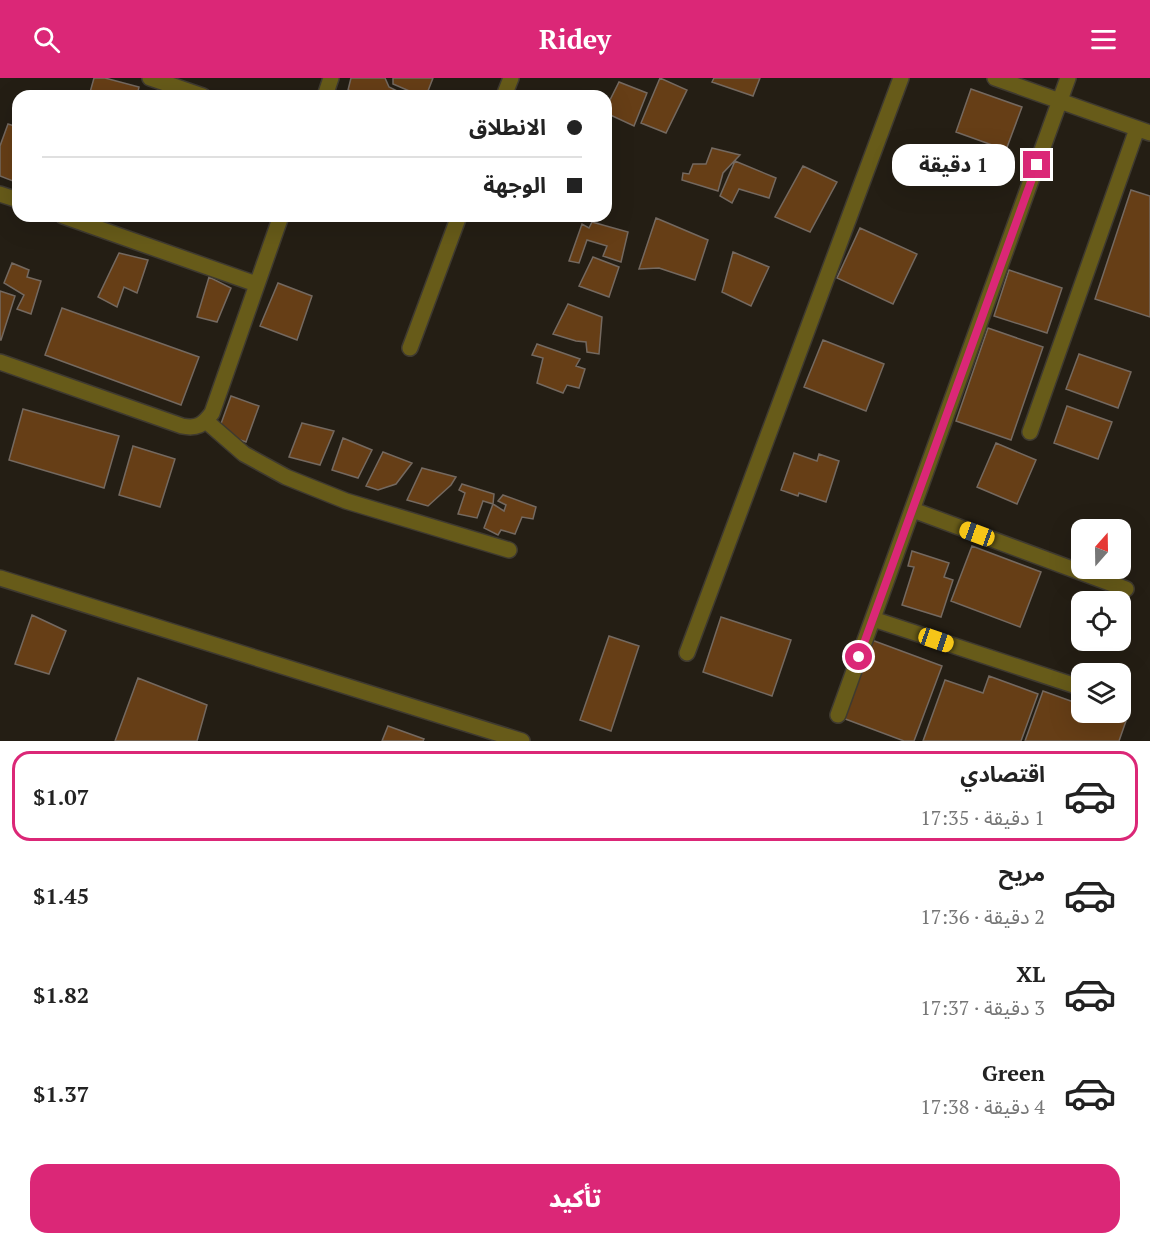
<!DOCTYPE html>
<html lang="ar">
<meta charset="utf-8">
<style>
body{margin:0;font-family:"PT Serif","Noto Sans Arabic",serif;background:#f2f2f2;color:#222;direction:rtl;height:100vh;display:flex;flex-direction:column;font-size:22px;white-space:nowrap}
*{box-sizing:border-box;margin:0}
p{font-size:20px;color:#767676}
.icon{flex:none;width:33px;height:33px;fill:none;stroke:currentColor;stroke-width:2;stroke-linecap:round;stroke-linejoin:round}
.map{position:relative;height:663px;overflow:hidden;direction:ltr}
.drawer{display:flex;flex-direction:column;background:#fff;flex:1}
.drawer>*{flex:none}
.hud{position:absolute;left:12px;top:12px;width:600px;height:132px;border-radius:18px;box-shadow:0 6px 24px #0002;direction:rtl;display:grid;align-content:center;height:132px;padding:0 30px;background:#fff}
.needle{width:39px;rotate:20deg}
.controls{position:absolute;left:1071px;top:441px;display:grid;gap:12px}
.controls a{display:grid;place-items:center;width:60px;height:60px;border-radius:12px;background:#fff;box-shadow:0 6px 24px #0002;font-size:30px}
.end{position:absolute;width:27px;height:27px;margin:-14px;border:8px solid #db2777;background:#fff;box-shadow:0 0 0 3px #fff}
.from{border-radius:50%}
.bubble{position:absolute;height:42px;border-radius:18px;background:#fff;box-shadow:0 6px 24px #0002;font-size:20px;font-weight:800;line-height:42px;text-align:center;direction:rtl}
.car{position:absolute;width:18px;height:36px;margin:-18px -9px;border-radius:8px;box-shadow:0 0 4px 2px #0007;background:linear-gradient(#f5c518 24%,#345 0 40%,#f5c518 0 76%,#345 0 86%,#f5c518 0)}
.hud b{display:flex;align-items:center;gap:21px;height:57px;font-size:22px}
.hud b+b{border-top:2px solid #e0e0e0}
.hud i{width:15px;height:15px;background:#222}
ul{padding:10px 0 0;list-style:none}
li{display:flex;align-items:center;gap:18px;height:90px;margin:0 12px 9px;padding:0 18px;border:3px solid transparent;border-radius:18px}
li div{flex:1}
li b{display:block;font-size:22px}
li em{font-style:normal;font-weight:800}
li.active{border-color:#db2777}
li>.icon{width:54px;height:54px;stroke-width:1.5}
.cta{display:flex;gap:12px;margin-top:auto;padding:12px 30px}
.cta a{flex:1;height:69px;border-radius:18px;background:#db2777;color:#fff;font-size:24px;font-weight:800;line-height:69px;text-align:center}
header{display:flex;justify-content:space-between;align-items:center;height:78px;padding:0 30px;background:#db2777;color:#fff;font-size:27px;font-weight:800}
.map>svg:first-child{display:block}
.building{fill:#663e16;stroke:#746960;stroke-width:1.5}
.lines{fill:none;stroke-linecap:round;stroke-linejoin:round}
.minor-casing{stroke:#3f3a30;stroke-width:18}
.minor{stroke:#675b19;stroke-width:15}
.route{stroke:#db2777;stroke-width:8}
</style>
<header><svg class="icon" aria-label="menu" viewBox="0 0 24 24"><path d="M4 6h16M4 12h16M4 18h16"/></svg>Ridey<svg class="icon" aria-label="search" viewBox="0 0 24 24"><circle cx="10" cy="10" r="6"/><path d="M15 15l6 6"/></svg></header>
<div class="map">
<svg width="1150" height="663" viewBox="0 0 1150 663">
<rect width="100%" height="100%" fill="#241e14"/>
<path class="building" d="M94,0H105L139,9L137,18H89Z
M351,0H385L389,9L407,18H366L348,12Z
M393,0H433L426,18H421L393,6Z
M660,0L687,12L666,55L641,45Z
M714,0H760L753,18L712,4Z
M619,4L647,15L634,48L606,35V30Z
M971,11L1022,29L1006,72L956,54Z
M8,46L18,49V105L0,98V68Z
M712,70L740,77L723,95L718,113L682,102L683,95L689,96L693,86H706Z
M735,83L776,100L769,120L739,111L732,125L720,118Z
M803,88L837,104L810,154L775,139Z
M1131,112L1150,118V239L1095,221Z
M656,140L708,162L695,202L659,190L639,191Z
M592,144L628,154L621,184L603,178L607,168L587,162L579,185L569,183L582,146L589,150Z
M860,150L917,176L893,226L837,200Z
M733,174L769,189L751,228L722,214Z
M119,175L148,182L137,215L124,209L117,229L98,219Z
M593,179L619,189L609,219L579,208Z
M12,185L29,192L27,199L41,203L31,236L17,231L24,217L4,205Z
M1009,192L1062,210L1047,255L994,238Z
M209,199L231,210L217,244L197,239Z
M278,205L312,218L297,262L260,248Z
M0,213L15,218L1,262H0Z
M568,226L602,239L599,276L587,274L586,264L576,263L553,256Z
M62,230L199,279L181,327L45,277Z
M988,250L1043,269L1011,362L956,343Z
M823,262L884,286L866,333L804,309Z
M537,266L580,281L576,288L585,291L579,310L567,307L563,315L537,305L543,280L532,277Z
M1079,276L1131,294L1118,330L1066,311Z
M231,318L259,328L246,364L218,354Z
M1067,328L1112,344L1098,381L1054,365Z
M23,331L119,358L104,410L9,382Z
M302,345L334,353L320,387L289,379Z
M343,360L372,372L358,400L332,392Z
M996,365L1036,382L1017,426L977,409Z
M133,368L175,381L160,429L119,417Z
M383,374L412,385L396,406L378,412L366,408Z
M794,375L817,383L819,376L839,383L826,424L799,415L798,418L781,412Z
M422,390L456,399L451,407L428,428L407,422Z
M462,406L494,416L493,426L483,423L477,440L458,436L465,415L459,412Z
M503,417L536,429L533,441L522,439L515,456L501,452L498,457L484,450L493,426L504,433L506,427L498,423Z
M972,468L1041,494L1020,549L951,523Z
M912,473L949,485L944,499L953,502L941,539L902,527L914,489L908,488Z
M32,537L66,553L49,596L15,586Z
M721,539L791,562L772,618L703,594Z
M609,558L639,568L611,653L580,642Z
M869,561L942,588L914,663H904L840,639Z
M989,598L1038,616L1021,663H923L945,602L983,615Z
M138,600L207,627L197,663H115Z
M1043,613L1082,627V634H1102L1126,643L1119,663H1025Z
M388,648L424,661L423,663H382Z"/>
<g class="lines">
<defs>
<path id="minor" d="M150,0L203,18
M995,0L1150,55
M325,18L331,0
M504,18L511,0
M0,116L18,122
M63,138L256,206
M410,270L459,138
M0,284L182,348C197,351 203,347 212,335L281,138
M206,343L244,376L286,399L346,423L509,472
M1030,354L1137,51
M913,432L1126,511
M0,500L522,663
M873,541L1082,610
M687,575L901,0
M838,637L1068,0"/>
</defs>
<use href="#minor" class="minor-casing"/>
<use href="#minor" class="minor"/>
</g>
<g class="lines">
<path class="route" d="M859,579L1037,87"/>
</g>
</svg>
<div class="controls">
<a><svg class="needle" viewBox="-14 -14 28 28"><path d="M0-13l5 13h-10z" fill="#e53935"/><path d="M0 13l5-13h-10z" fill="#767676"/></svg></a>
<a><svg class="icon" aria-label="locate" viewBox="0 0 24 24"><circle cx="12" cy="12" r="6"/><path d="M12 2v4M12 18v4M2 12h4M18 12h4"/></svg></a>
<a><svg class="icon" aria-label="layers" viewBox="0 0 24 24"><path d="M12 4l9 5-9 5-9-5zM3 14l9 5 9-5"/></svg></a>
</div>
<i class="end from" style="left:859px;top:579px"></i>
<i class="end" style="left:1037px;top:87px"></i>
<div class="bubble" style="left:892px;top:66px;width:123px">1 دقيقة</div>
<i class="car" style="left:977px;top:456px;rotate:290deg"></i>
<i class="car" style="left:936px;top:562px;rotate:109deg"></i>
<div class="hud">
<b><i class="from"></i>الانطلاق</b>
<b><i></i>الوجهة</b>
</div>
</div>
<section class="drawer">
<ul>
<li class="active"><svg class="icon" aria-label="car" viewBox="0 0 24 24"><path d="M5 17H2v-5l4-1 3-4h7l3 4 3 1v5h-3M9 17h6M6 11h13"/><circle cx="7" cy="17" r="2"/><circle cx="17" cy="17" r="2"/></svg><div><b>اقتصادي</b><p>1 دقيقة · 17:35</p></div><em>$1.07</em></li>
<li><svg class="icon" aria-label="car" viewBox="0 0 24 24"><path d="M5 17H2v-5l4-1 3-4h7l3 4 3 1v5h-3M9 17h6M6 11h13"/><circle cx="7" cy="17" r="2"/><circle cx="17" cy="17" r="2"/></svg><div><b>مريح</b><p>2 دقيقة · 17:36</p></div><em>$1.45</em></li>
<li><svg class="icon" aria-label="car" viewBox="0 0 24 24"><path d="M5 17H2v-5l4-1 3-4h7l3 4 3 1v5h-3M9 17h6M6 11h13"/><circle cx="7" cy="17" r="2"/><circle cx="17" cy="17" r="2"/></svg><div><b>XL</b><p>3 دقيقة · 17:37</p></div><em>$1.82</em></li>
<li><svg class="icon" aria-label="car" viewBox="0 0 24 24"><path d="M5 17H2v-5l4-1 3-4h7l3 4 3 1v5h-3M9 17h6M6 11h13"/><circle cx="7" cy="17" r="2"/><circle cx="17" cy="17" r="2"/></svg><div><b>Green</b><p>4 دقيقة · 17:38</p></div><em>$1.37</em></li>
</ul>
<div class="cta"><a>تأكيد</a></div>
</section>
